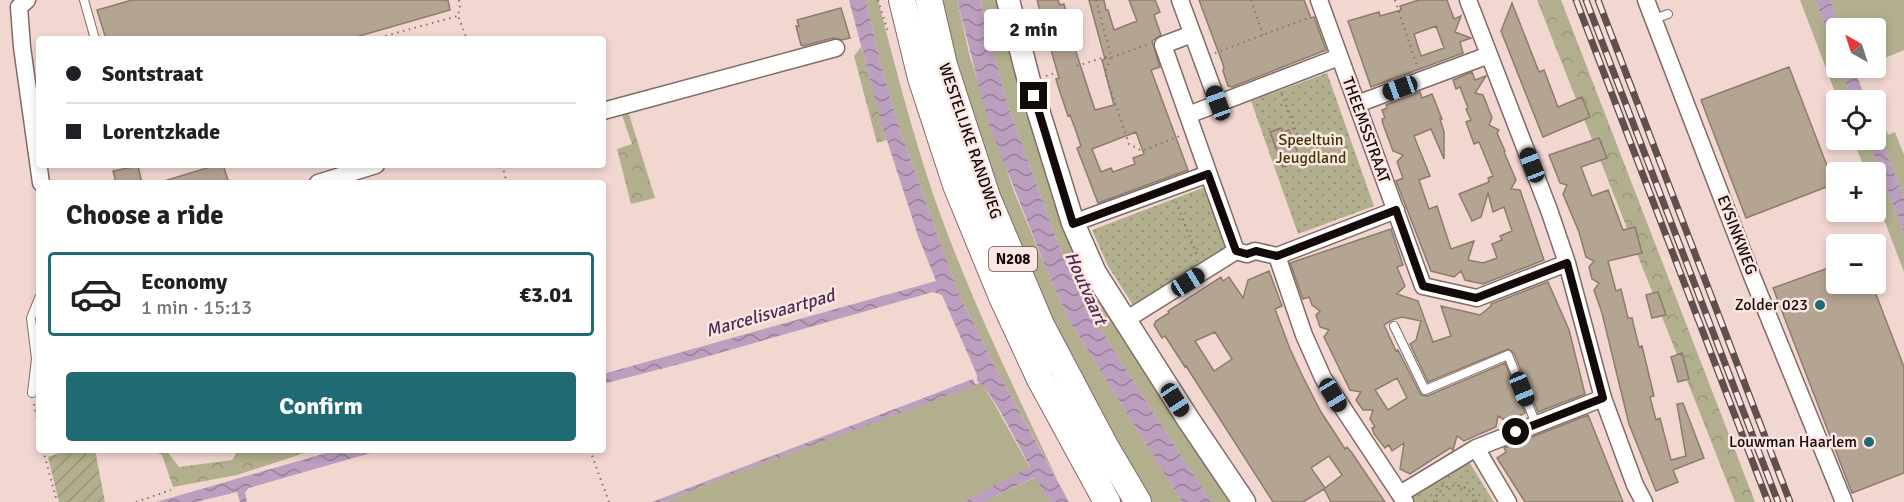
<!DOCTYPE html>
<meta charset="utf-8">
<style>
body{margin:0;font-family:Signika,sans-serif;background:#f6f6f6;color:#202124;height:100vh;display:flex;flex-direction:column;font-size:22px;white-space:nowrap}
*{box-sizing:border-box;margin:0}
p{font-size:20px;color:#757577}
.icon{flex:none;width:33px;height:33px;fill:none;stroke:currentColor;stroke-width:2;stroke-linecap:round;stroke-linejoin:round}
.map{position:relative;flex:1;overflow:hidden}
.drawer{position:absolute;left:36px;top:180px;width:570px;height:273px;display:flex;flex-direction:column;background:#fff;border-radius:6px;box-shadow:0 3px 9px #0003}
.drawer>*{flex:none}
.hud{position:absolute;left:36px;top:36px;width:570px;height:132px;border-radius:6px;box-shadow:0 3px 9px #0003;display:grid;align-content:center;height:132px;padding:0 30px;background:#fff}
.needle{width:39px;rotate:321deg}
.buttons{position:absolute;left:1826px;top:18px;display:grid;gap:12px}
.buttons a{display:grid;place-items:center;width:60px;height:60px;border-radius:6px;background:#fff;box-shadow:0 3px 9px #0003;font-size:30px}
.end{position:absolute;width:27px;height:27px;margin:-14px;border:8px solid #130a09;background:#fff;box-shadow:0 0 0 3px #fff}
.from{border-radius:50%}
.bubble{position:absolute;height:42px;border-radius:6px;background:#fff;box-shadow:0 3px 9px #0003;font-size:20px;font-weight:700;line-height:42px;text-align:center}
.car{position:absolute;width:18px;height:36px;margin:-18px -9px;border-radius:8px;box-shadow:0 0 4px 2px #0007;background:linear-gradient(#222 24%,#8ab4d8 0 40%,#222 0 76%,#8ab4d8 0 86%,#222 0)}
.hud b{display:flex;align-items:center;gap:21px;height:57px;font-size:22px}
.hud b+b{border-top:2px solid #e0e0e0}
.hud i{width:15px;height:15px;background:#202124}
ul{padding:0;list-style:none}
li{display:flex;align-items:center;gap:18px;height:84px;margin:0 12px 9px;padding:0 18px;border:3px solid transparent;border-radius:6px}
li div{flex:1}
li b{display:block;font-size:22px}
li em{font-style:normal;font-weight:700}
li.active{border-color:#206a74}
li>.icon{width:54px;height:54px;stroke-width:1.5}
h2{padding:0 30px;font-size:27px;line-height:72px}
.action{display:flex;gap:12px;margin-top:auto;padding:12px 30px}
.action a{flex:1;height:69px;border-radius:6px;background:#206a74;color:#fff;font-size:24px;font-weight:700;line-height:69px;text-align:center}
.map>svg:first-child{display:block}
.grass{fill:#b2af8e}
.forest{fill:url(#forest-crowns)}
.park{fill:url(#park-dots)}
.garden{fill:url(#garden-furrows)}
.water{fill:url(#water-waves)}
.building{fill:#b4a492;stroke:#8c7c6c;stroke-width:1.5;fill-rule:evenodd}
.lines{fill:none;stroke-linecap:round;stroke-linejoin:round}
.lane-casing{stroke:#826a65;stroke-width:10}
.street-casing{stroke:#826a65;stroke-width:19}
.secondary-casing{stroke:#826a65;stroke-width:25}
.primary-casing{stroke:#826a65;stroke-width:28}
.path{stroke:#84726e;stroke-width:2;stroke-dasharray:1.5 4.5;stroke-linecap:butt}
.lane{stroke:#fff;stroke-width:8}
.street{stroke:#fff;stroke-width:16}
.secondary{stroke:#fff;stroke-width:22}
.primary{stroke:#fff;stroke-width:26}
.rail-casing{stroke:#5f504d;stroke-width:7}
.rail{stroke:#fbe6e1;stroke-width:4.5;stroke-dasharray:14;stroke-linecap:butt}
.route{stroke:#130a09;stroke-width:8}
.poi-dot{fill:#206a74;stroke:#fbe6e1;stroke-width:2}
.labels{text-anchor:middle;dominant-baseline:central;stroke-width:5;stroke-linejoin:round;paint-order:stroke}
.shield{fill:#fbe6e1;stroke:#594c4a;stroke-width:1.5}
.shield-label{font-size:15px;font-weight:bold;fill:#130a09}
.street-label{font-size:16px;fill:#130a09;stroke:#fbe6e1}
.park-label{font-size:16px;fill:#3d3802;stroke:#fbe6e1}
.poi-label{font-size:16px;fill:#130a09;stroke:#fbe6e1;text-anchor:end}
.water-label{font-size:18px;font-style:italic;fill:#502a54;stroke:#fbe6e1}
</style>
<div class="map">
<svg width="1904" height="502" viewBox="0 0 1904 502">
<defs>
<pattern id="forest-crowns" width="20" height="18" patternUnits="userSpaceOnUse" patternTransform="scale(1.5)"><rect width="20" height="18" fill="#b2af8e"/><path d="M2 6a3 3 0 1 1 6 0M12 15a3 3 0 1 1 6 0" fill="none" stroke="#989579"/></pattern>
<pattern id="park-dots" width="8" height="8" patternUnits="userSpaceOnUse" patternTransform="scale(1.5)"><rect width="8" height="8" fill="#b2af8e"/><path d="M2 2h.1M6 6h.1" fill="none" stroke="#989579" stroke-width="1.8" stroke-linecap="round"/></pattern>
<pattern id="garden-furrows" width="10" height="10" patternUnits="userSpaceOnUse" patternTransform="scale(1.5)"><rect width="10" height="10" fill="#b2af8e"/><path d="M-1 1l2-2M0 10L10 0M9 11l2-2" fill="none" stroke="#989579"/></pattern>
<pattern id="water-waves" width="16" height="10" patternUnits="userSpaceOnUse" patternTransform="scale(1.5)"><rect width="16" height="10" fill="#bc9ebe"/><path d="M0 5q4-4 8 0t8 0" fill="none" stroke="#987f99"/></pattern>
</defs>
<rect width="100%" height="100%" fill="#f2d7d1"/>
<path class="grass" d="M866,0H878C895,66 912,132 934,197C968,294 1014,388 1058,481L994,365L959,294L900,130L881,65Z
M935,0H957L970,57L1013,189L1048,273L1068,318L1093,359L1182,502H1145L1072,370L978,148Z
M980,0H996L1024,108L1086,279L1161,399L1229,502H1211L1114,351L1082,297L1063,257L1007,103Z
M1800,0H1815L1836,56V68H1840L1853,100H1838Z
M1830,0H1904V50L1875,62V28H1841Z
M1875,102L1888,135L1895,132L1904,155V198L1875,122Z
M1853,140H1868L1904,233V272L1875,196V172H1866Z
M979,383H981L994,403L1030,468L963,502H665L704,485Z
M1036,477L1050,502H983Z"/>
<path class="forest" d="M1537,0H1561L1755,502H1735Z
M861,47L887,140L877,143L854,56Z
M628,111L655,198L631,204L617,149L632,144L621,112Z
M150,450H166L179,467L232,460L238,450H314L237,475L173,487L162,455Z"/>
<path class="park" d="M1327,73L1374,206L1298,234L1251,101Z
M1205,187L1227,248L1133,305L1108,266L1092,230Z
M1468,460L1494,502H1414L1410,496Z"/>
<path class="garden" d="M68,450H95L105,502H59L48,457Z"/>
<path class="water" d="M849,0H866L881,65L900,130L959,294L994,365L1069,502H1050L1035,477L983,502H963L1030,467C1020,449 992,390 977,381V375L942,295L933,292L695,360L603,384V374L936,281L918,236L882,125Z
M957,0H980L1007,103L1063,257L1082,297L1114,351L1211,502H1182L1093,359L1068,318L1048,273L989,125Z
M1815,0H1830L1841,28H1836V56Z
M1840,68H1854L1866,100H1853Z
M1875,122L1904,198V233L1868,140H1875Z
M973,379L976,385L704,485L665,502H652Z
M337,450H381L249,488L245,492L247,502H240L237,492L196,502H156Z"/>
<path class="building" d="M132,0H448L450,10L349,39H106L97,10Z
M1037,0H1058L1060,5L1064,4L1073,43L1095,110L1114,105L1102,60L1105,59L1089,0H1104L1106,10H1108L1114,30L1137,21L1129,0H1155L1160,12L1154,15L1161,35L1152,41L1160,67L1151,70L1188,170L1098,203L1077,148L1081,146L1076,131L1070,115L1068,116L1058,86L1056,79L1059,78ZM1136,132L1144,154L1133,158L1135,164L1113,172L1111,168L1101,172L1092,149Z
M1199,0H1304L1311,18L1314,17L1326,50L1232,87L1228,86L1223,71L1224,67Z
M1419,0H1447L1454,19L1461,16L1455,32L1471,38L1460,42L1463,53L1371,87L1348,21L1379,12L1380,16L1401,10L1400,6ZM1436,26L1444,48L1421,56L1414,34Z
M1512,3L1539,72L1544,70L1558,107L1582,97L1590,117L1543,137L1501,31Z
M841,8L850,38L842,40L833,38L803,46L801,45L796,26H799L797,20Z
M1789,67L1834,184L1746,218L1701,100Z
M1472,72L1475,80L1486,76L1475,93L1483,95L1484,98V97L1492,118L1489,125L1499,130L1497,133L1505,151L1504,152L1516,180L1511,189L1520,190L1544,260L1483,284L1465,280L1461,271L1454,277L1431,271L1396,181L1403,178L1397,162L1403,155L1393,151L1383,124L1382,119L1385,118L1382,110L1387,108L1386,105L1420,92L1422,98L1432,94L1442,119H1440L1444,132V159L1431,129L1414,136L1430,176L1419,180L1429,209L1437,206L1451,249L1474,241L1468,260L1483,263L1497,258L1492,244L1502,240L1500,236L1512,231L1504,207L1493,212L1488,193L1481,217L1472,221L1459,194L1489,182L1488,178L1493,176L1479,142L1474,144L1466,122L1471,120L1466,109L1468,108L1460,87L1456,89L1453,80Z
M1281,128L1283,132L1289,130L1301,161L1283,167L1270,132Z
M1599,138L1607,158L1581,167L1592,196L1608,190L1623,230L1635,227L1642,253L1608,261L1616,291L1621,289L1628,318H1632L1639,347L1642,346L1654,396L1650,397L1656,420L1660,418L1671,460L1686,456L1677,404L1683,403L1704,458L1673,470L1678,482L1656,491L1629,424L1602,313L1594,290L1599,283L1592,279L1589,267L1594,261L1586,257L1579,232L1563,194L1567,185L1560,183L1549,155Z
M217,165H223L229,183H167V180Z
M138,166L142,183H116L113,171Z
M1391,229L1403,265L1397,267L1405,286L1397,294L1418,301L1433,342L1451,336L1441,306L1480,315L1491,306V304L1548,282L1569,330L1585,394L1538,412L1514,353L1508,349L1428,382L1410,344L1416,340L1421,321L1402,317L1392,320L1384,325L1396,351L1398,350L1421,395L1427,396L1505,363L1525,413L1508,422L1498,416L1496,427L1464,441L1457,436L1453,450L1450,448L1410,474L1400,469L1404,443L1392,451L1389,445L1385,448L1374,434L1372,428L1375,427L1370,419L1373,410H1363L1356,400L1361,392L1350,390L1347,384L1324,337L1329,330L1320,327L1316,315L1320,311L1312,305L1309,297L1303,299L1290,263ZM1397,378L1407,398L1388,410L1375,390Z
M1836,265V284H1872L1904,367V473L1852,493L1773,288Z
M1269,271L1282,306L1275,309L1290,349L1302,375L1321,412L1338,438L1345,449L1347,447L1352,453L1385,502H1331L1324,489L1303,502H1273L1186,366L1185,367L1165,336L1162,338L1154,325L1156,321L1169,313L1168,311L1221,277L1223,281L1229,277L1243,298L1248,280ZM1215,332L1232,359L1214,371L1195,341ZM1329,456L1342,475L1325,488L1311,468Z
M1658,292L1666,315L1652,318L1646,295Z
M1682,353L1689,379L1678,382L1671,357Z
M1588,415L1623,502H1525L1497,458L1506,452L1504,448Z"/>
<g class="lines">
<defs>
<path id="lane" d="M84,0L95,39
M1654,19L1668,14
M1394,326L1425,390L1508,355L1536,424
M32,393L36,359L31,318L39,298"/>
<path id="street" d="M27,0L19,7L22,47L41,183
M1180,0L1218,103
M1319,0L1423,286L1477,298L1567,263
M1468,0L1549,210L1567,263L1603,398L1635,485L1644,502
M1646,0L1752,276L1844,502
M1192,34L1163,45L1236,251
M1357,104L1489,55
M603,111L836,48
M1188,115L1339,57
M318,183L376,165
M1073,223L1208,174
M1277,256L1304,335L1323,378L1405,502
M1124,321L1236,251L1247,254L1255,251L1277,256L1396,210
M1476,448L1508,502
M1400,494L1476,448L1603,398"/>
<path id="secondary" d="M1008,0L1029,81L1073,223L1095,273L1188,419L1244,502"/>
<path id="primary" d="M902,0L921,78L956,185L1002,297L1040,379L1107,502
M929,0L944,65L987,197L1041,325L1105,446L1138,502"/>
</defs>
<use href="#lane" class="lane-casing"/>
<use href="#street" class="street-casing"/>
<use href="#secondary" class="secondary-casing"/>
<use href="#primary" class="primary-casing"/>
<path class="path" d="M459,0L460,6L458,16L467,39
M878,0L888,32
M1096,0L1111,56L1105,73L1129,144L1142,151L1180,136
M1251,0L1263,35
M1395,0L1417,66
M374,39L458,16
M1215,53L1308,18
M1077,66L1105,57L1110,58L1149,44
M1046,76L1055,73
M1282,94L1302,147
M502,165L507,183
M1176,202L1198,258
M34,404L39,428
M43,450L57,502
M590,450L609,502
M1442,485L1444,488C1458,482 1471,487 1477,502
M136,502L171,490
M1434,502L1437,494L1444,488"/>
<use href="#lane" class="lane"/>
<use href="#street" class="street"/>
<use href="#secondary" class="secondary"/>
<use href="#primary" class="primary"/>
<defs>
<path id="rail" d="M1576,0L1768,502
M1586,0L1778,502
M1598,0L1790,502"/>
</defs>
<use href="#rail" class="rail-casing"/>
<use href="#rail" class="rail"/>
</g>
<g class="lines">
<path class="route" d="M1034,96L1073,224L1208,174L1236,251L1247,254L1256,251L1277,256L1396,210L1423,286L1476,298L1567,263L1603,398L1516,432"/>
</g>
<g class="poi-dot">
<circle cx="1820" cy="305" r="6"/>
<circle cx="1869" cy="442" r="6"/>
</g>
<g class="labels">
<rect class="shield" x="989" y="247" width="48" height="24" rx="4.5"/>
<g class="shield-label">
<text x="1013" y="259">N208</text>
</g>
<g class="street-label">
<text transform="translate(1366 130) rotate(70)">THEEMSSTRAAT</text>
<text transform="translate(970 141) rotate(71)">WESTELIJKE RANDWEG</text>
<text transform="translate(1737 235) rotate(69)">EYSINKWEG</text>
</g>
<g class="park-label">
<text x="1311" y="140">Speeltuin<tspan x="1311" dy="18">Jeugdland</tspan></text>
</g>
<g class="poi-label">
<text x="1808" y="305">Zolder 023</text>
<text x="1857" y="442">Louwman Haarlem</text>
</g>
<g class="water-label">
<text transform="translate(1086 288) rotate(66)">Houtvaart</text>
<text transform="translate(770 313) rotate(-16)">Marcelisvaartpad</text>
</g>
</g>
</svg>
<div class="buttons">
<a><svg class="needle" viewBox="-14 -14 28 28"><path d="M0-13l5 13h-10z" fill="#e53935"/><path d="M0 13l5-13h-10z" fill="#757577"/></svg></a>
<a><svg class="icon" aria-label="locate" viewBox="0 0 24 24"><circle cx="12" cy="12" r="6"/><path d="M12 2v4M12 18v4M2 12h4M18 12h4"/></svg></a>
<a>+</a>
<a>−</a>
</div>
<i class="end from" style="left:1516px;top:432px"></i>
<i class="end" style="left:1034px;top:96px"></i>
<div class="bubble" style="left:984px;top:9px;width:99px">2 min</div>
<i class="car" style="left:1400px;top:88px;rotate:250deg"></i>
<i class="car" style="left:1218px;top:103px;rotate:340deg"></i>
<i class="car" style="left:1532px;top:165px;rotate:339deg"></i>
<i class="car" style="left:1188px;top:282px;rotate:58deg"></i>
<i class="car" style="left:1522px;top:389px;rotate:158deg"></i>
<i class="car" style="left:1333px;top:395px;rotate:149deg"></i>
<i class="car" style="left:1175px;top:400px;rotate:147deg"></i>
<div class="hud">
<b><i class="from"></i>Sontstraat</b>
<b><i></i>Lorentzkade</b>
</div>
<section class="drawer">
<h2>Choose a ride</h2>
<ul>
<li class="active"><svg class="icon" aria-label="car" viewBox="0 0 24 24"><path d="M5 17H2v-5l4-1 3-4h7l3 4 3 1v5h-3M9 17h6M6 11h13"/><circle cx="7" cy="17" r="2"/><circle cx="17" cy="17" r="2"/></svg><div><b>Economy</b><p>1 min · 15:13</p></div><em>€3.01</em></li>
</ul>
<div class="action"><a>Confirm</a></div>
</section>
</div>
